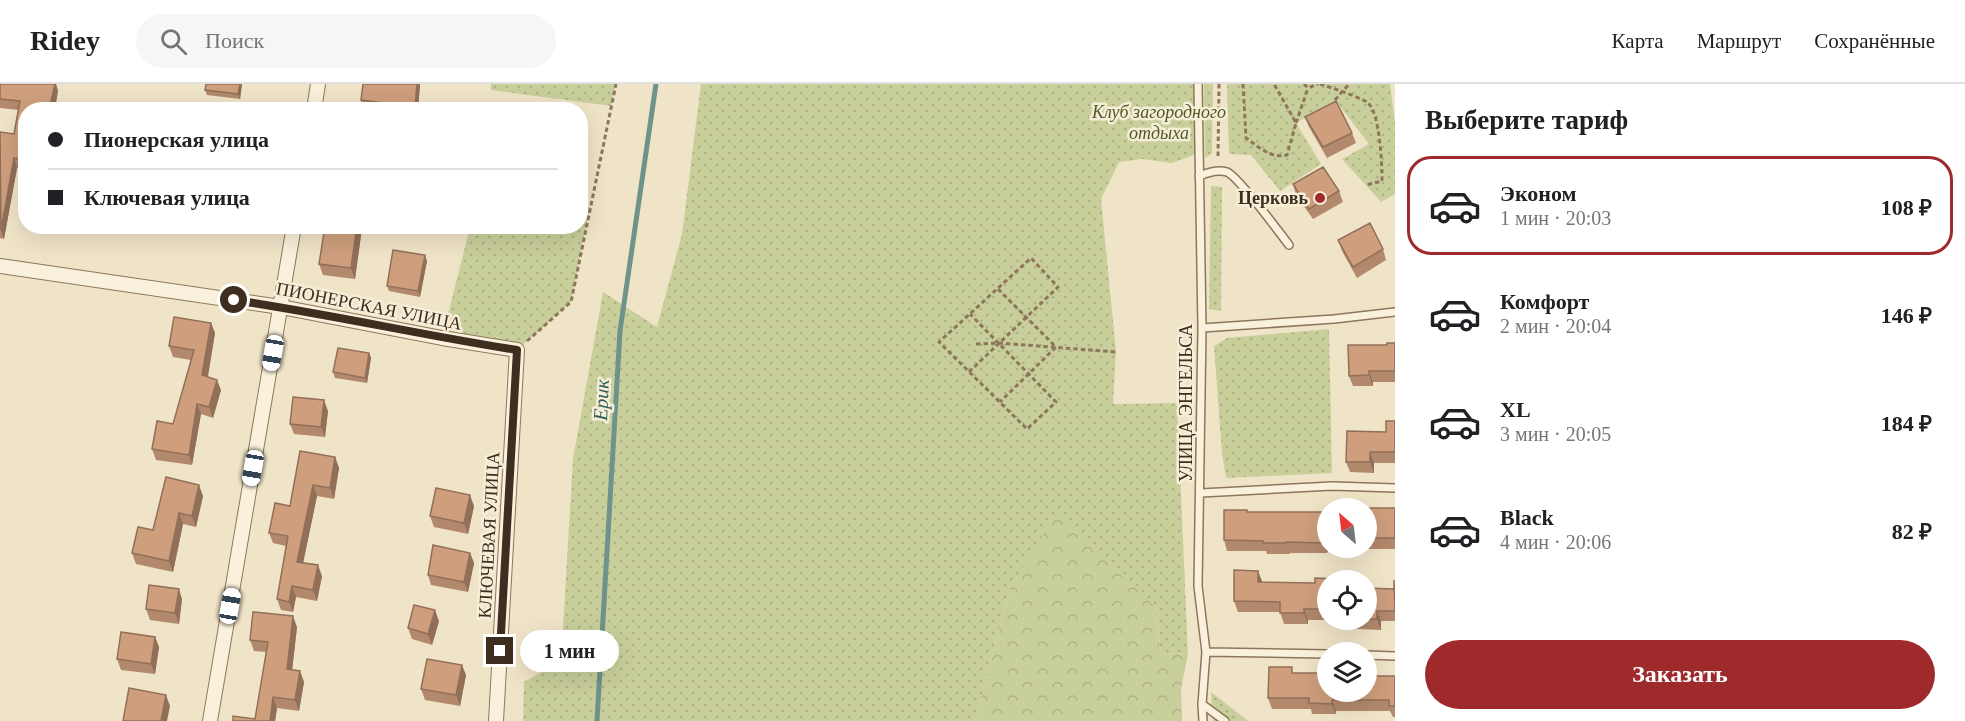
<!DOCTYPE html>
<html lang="ru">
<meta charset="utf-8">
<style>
body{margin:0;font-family:"Times New Roman",serif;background:#f6f6f6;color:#202124;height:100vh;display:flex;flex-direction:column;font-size:22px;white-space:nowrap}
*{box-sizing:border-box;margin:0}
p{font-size:20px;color:#757577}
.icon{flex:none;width:33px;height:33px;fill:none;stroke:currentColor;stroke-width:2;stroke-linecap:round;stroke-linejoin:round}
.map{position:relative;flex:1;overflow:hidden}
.sheet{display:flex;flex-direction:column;background:#fff;width:570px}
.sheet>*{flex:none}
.top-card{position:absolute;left:18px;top:18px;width:570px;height:132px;border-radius:24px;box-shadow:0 6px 24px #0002;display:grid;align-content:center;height:132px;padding:0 30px;background:#fff}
.needle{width:39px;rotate:332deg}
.fabs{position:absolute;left:1317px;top:414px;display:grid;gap:12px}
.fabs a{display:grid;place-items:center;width:60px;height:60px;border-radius:50%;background:#fff;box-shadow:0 6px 24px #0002;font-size:30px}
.end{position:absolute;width:27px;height:27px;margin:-14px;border:8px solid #3d2e20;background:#fff;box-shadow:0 0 0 3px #fff}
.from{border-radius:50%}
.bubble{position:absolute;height:42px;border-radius:21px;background:#fff;box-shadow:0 6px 24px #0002;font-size:20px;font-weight:800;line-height:42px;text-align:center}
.car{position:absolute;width:18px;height:36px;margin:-18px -9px;border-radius:8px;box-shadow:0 0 4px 2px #0007;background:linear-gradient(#fff 24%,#345 0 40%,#fff 0 76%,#345 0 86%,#fff 0)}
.top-card b{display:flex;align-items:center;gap:21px;height:57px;font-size:22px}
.top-card b+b{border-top:2px solid #e0e0e0}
.top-card i{width:15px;height:15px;background:#202124}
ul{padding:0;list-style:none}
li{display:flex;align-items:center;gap:18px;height:99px;margin:0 12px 9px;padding:0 18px;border:3px solid transparent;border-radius:24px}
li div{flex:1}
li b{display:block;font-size:22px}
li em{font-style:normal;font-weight:800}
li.selected{border-color:#9e2a2b}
li>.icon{width:54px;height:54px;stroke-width:1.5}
h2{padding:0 30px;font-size:27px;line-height:72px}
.cta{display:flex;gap:12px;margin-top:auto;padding:12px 30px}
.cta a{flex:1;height:69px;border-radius:36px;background:#9e2a2b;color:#fff;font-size:24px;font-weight:800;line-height:69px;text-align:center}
header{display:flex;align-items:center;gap:36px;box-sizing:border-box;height:84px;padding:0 30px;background:#fff;border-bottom:2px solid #e0e0e0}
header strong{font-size:28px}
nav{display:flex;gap:33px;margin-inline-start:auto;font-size:21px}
.search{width:420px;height:54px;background:#f6f6f6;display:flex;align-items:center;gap:15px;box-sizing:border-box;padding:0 21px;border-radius:33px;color:#757577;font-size:22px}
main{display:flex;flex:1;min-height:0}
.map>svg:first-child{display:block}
.grass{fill:url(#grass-dots)}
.forest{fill:url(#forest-crowns)}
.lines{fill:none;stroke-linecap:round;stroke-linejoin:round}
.stream{stroke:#6f938a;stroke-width:5}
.lane-casing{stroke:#8d765c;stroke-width:10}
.street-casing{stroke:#8d765c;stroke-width:16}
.path{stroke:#8d765c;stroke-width:3;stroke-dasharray:4.5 3;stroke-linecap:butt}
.lane{stroke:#faf1dc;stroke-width:7}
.street{stroke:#faf1dc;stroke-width:14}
.wall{fill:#b2896c}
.shaded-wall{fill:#916f58}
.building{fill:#cf9f7d;stroke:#916f58;stroke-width:1.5}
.route{stroke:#3d2e20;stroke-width:8}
.poi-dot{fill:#9e2a2b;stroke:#f7eed8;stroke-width:2}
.labels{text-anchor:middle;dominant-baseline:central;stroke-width:5;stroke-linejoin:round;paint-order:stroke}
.park-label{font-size:18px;font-style:italic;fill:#4d5a26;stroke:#f7eed8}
.poi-label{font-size:18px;font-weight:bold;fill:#3d2e20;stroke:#f7eed8;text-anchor:end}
.street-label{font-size:18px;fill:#3d2e20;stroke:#f7eed8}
.water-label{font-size:20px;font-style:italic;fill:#2f5d5a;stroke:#f7eed8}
</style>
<header>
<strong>Ridey</strong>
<div class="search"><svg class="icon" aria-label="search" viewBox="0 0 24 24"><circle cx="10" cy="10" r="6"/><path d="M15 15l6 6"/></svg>Поиск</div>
<nav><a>Карта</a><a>Маршрут</a><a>Сохранённые</a></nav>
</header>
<main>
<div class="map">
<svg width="1395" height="637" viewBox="0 0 1395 637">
<defs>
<pattern id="grass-dots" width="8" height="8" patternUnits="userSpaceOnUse" patternTransform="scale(1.5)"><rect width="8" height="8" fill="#c9cf9b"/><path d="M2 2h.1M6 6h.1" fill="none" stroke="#aeb285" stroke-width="1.8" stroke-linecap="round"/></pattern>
<pattern id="forest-crowns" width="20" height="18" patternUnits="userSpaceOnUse" patternTransform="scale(1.5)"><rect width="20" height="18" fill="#c9cf9b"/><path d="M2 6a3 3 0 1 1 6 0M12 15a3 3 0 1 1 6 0" fill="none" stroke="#aeb285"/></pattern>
</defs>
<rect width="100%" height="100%" fill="#f0e4c8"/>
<path class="grass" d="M491,0H616L611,22L491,6Z
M701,0H1198L1199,69L1172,79L1142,75L1119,78L1101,115L1116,268L1113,320L1177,319L1188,570L1161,569L1155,523L1010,503L975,637H523L524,598L561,577L573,375L603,208L657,243L682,150Z
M1204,0H1213L1212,69L1205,74Z
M1227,0H1390L1395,38V110L1381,118L1342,75L1369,60L1335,16L1296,39L1321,80L1280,107L1251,71L1229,70Z
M1211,102L1222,103L1221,227L1209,225Z
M581,122L590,123L571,218L517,266L442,254L470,143L580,142Z
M1329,245L1332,389L1226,394L1222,369L1214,262L1227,254Z
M1211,608L1248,637H1213Z"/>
<path class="forest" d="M1057,428L1155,523L1161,569L1188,570L1181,605L1182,637H975L1010,503Z"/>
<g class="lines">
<path class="stream" d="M597,637L620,247L656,0"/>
<defs>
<path id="lane" d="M1198,0L1202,244L1198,502L1206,568L1202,620L1203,637
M1199,92C1208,89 1217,85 1227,88C1238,92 1279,148 1289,161
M1202,244L1334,235L1395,228
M1201,409L1332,402L1395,404
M1206,568L1328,570
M1366,571L1395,572
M1202,620L1225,637"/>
<path id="street" d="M314,26L318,0
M0,182L281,223L442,254L517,266L496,637
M210,637L294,142"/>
</defs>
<use href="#lane" class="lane-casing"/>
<use href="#street" class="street-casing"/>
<path class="path" d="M1243,0L1246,54C1259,63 1271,75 1287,71L1296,39L1274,0
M1304,0L1308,4L1318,0
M1320,0C1329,3 1363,14 1368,19C1380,29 1382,81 1382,97L1366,101
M1335,16L1349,0
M1296,39L1308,4
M1218,72L1219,0
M998,205L1056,263L1000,318
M527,257L571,218L616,0
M976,260L999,259L1116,268
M969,288L1058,203L1031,174C1000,202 970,230 939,258L1027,345L1056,318L970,230"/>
<use href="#lane" class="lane"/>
<use href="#street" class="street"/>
</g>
<path class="wall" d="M0,0H56L58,7L26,26V85L17,84L4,155L0,154V48L14,50L19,26L0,24Z
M206,0H242L240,15L207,11L205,6Z
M363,0H420L418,26H381L363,23L361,16Z
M1305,33L1352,49L1356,59L1327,74L1309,43Z
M1293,100L1339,107L1343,118L1313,135L1296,111Z
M325,142H369L368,145L362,144L355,195L323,191L319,180Z
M1338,156L1383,165L1386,176L1357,194L1342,167Z
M427,177L420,213L389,207L387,202Z
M211,239L215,249L208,293L221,306L213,334L201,330L192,381L156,376L152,365L173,340L191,276L173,273L169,262Z
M1395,259V298H1373V302H1353L1349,292L1387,261Z
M369,269L371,274L367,299L335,294L333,288Z
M328,327L325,353L294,350L290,340Z
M1395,337V379H1374V389L1350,388L1346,378L1386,348Z
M335,373L339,384L334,415L317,412L303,479L322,492L317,517L296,513L293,528L281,526L277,515L286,462L273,459L269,449L290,422Z
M203,412L196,443L183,440L173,488L136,480L132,469L153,446Z
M474,422L468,450L434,443L430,432Z
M1366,424H1395V465H1328L1327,469H1290V470H1267L1266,467H1227L1224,456L1248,428H1328V464H1366Z
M470,469L474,479L468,508L431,501L428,491Z
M1328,496V536H1366V504L1394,505L1395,496V537H1381V546L1357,545L1354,536H1308V540H1284L1280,528H1238L1234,517L1262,497V498L1315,499Z
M182,515L179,540L150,536L146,525Z
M439,537L432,561L412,555L408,544Z
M297,543L292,586L304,598L299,627L277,624L275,637H233L255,635L266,568L254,567L250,556Z
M155,553L159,563L155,590L121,586L117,575Z
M1375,585L1377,592H1395V633H1393L1390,627H1336V630H1312L1311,625H1272L1268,614L1294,589L1328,608Z
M466,591L460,622L425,616L421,605Z"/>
<path class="shaded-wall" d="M55,0H56L58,7L55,26H49Z
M240,0H242L240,15L238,10Z
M417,0H420L418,26H416L415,23Z
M14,74L17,84L4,155L1,146Z
M357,142H362V144L355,195L351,184Z
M425,171L427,177L420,213L418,207Z
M211,239L215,249L206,302L202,291Z
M369,269L371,274L367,299L365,294Z
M1369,287L1373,298V302L1369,291Z
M217,296L221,306L213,334L209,323Z
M324,316L328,327L325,353L321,343Z
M197,320L201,330L192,381L189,371Z
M1370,368L1374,379V389L1370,378Z
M335,373L339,384L334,415L330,404Z
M199,401L203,412L196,443L192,432Z
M313,401L317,412L301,489L297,478Z
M470,411L474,422L468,450L464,439Z
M179,429L183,440L173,488L169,477Z
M1324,455L1328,465L1327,469L1324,459Z
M470,469L474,479L468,508L464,498Z
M318,481L322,492L317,517L313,506Z
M1258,487L1262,497V509L1258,498Z
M292,502L296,513L293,528L289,518Z
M179,505L182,515L179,540L175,529Z
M1304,525L1308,536V540L1304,529Z
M435,526L439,537L432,561L428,550Z
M1377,527L1381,537V546L1377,535Z
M293,532L297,543L291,596L287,585Z
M155,553L159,563L155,590L151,580Z
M462,581L466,591L460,622L456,611Z
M300,587L304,598L299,627L295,616Z
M166,611L170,622L167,637H161Z
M273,613L277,624L275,637H270Z
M1332,616L1336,627V630L1332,620Z"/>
<path class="building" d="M0,0H55L49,26H26V76L14,74L1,146L0,48L14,50L20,17L0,15Z
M206,0H240L238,10L205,6Z
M363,0H417L415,23L361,16Z
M1336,17L1352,49L1323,63L1305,33Z
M1323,83L1339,107L1309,125L1293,100Z
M1370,139L1383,165L1353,183L1338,156Z
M325,142H357L351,184L319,180Z
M393,166L425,171L418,207L387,202Z
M174,233L211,239L202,291L217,296L209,323L197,320L189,371L152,365L157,337L173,340L194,266L169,262Z
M1387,259H1395V287H1369V291L1349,292L1348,261H1387Z
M338,264L369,269L365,294L333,288Z
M293,313L324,316L321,343L290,340Z
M1386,337H1395V368H1370V378H1346L1347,347L1386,348Z
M300,367L335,373L330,404L313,401L297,478L318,481L313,506L292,502L289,518L277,515L288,452L269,449L275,419L290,422Z
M166,393L199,401L192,432L179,429L169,477L132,469L138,443L153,446Z
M436,404L470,411L464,439L430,432Z
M1346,424H1395V454H1366V424Z
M1224,426H1247V428H1328V455H1324V459L1286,458V459H1263V457L1224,456Z
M433,461L470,469L464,498L428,491Z
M1234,486L1258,487V498L1315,499V494L1338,495V496H1328V525H1304V529H1280V518L1234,517Z
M1394,496L1395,527H1377V535H1366V504L1394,505Z
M149,501L179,505L175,529L146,525Z
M414,521L435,526L428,550L408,544Z
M253,528L293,532L287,585L300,587L295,616L273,613L270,637H233V632L255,635L268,558L250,556Z
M121,548L155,553L151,580L117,575Z
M427,575L462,581L456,611L421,605Z
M1269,583H1292V589H1328V608H1366V585H1375V592H1395V622H1389V616H1332V620L1309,619V614H1268Z
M129,604L166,611L161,637H123Z"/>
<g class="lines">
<path class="route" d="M234,216C329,230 422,251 517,266L500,567"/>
</g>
<circle class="poi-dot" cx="1320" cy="114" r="6"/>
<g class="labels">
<g class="park-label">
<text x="1159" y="28">Клуб загородного<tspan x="1159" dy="21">отдыха</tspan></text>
</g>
<g class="poi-label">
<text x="1308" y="114">Церковь</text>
</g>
<g class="street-label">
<text transform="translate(369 222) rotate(11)">ПИОНЕРСКАЯ УЛИЦА</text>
<text transform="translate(1186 319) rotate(-90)">УЛИЦА ЭНГЕЛЬСА</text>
<text transform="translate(489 451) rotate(-87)">КЛЮЧЕВАЯ УЛИЦА</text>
</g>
<g class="water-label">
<text transform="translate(601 316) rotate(-87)">Ерик</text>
</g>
</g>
</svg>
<div class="fabs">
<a><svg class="needle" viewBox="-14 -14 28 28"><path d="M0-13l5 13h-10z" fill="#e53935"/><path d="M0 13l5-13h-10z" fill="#757577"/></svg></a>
<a><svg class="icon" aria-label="locate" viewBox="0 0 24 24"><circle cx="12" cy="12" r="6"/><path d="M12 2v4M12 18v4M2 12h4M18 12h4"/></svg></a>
<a><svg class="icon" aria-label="layers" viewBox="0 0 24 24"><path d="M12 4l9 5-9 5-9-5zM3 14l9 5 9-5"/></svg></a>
</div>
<i class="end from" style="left:234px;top:216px"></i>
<i class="end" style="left:500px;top:567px"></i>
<div class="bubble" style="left:520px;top:546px;width:99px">1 мин</div>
<i class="car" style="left:273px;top:269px;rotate:190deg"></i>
<i class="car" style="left:253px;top:384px;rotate:190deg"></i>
<i class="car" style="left:230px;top:522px;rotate:10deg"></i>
<div class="top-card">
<b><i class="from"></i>Пионерская улица</b>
<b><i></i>Ключевая улица</b>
</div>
</div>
<section class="sheet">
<h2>Выберите тариф</h2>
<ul>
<li class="selected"><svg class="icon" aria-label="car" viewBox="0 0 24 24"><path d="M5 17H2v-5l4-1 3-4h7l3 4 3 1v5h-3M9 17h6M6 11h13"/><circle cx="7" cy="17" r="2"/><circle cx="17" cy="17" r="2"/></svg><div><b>Эконом</b><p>1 мин · 20:03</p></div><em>108 ₽</em></li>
<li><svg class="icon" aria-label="car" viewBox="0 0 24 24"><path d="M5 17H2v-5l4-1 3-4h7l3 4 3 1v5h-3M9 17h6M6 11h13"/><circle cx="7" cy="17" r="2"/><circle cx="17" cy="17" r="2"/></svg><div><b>Комфорт</b><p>2 мин · 20:04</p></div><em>146 ₽</em></li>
<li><svg class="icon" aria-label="car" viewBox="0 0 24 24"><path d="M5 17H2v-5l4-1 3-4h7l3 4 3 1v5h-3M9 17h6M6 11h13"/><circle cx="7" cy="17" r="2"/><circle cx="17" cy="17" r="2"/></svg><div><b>XL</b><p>3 мин · 20:05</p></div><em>184 ₽</em></li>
<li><svg class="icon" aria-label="car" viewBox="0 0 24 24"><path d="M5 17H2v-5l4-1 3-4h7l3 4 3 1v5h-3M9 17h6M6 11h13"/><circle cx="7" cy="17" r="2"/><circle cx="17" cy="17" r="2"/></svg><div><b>Black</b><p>4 мин · 20:06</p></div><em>82 ₽</em></li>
</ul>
<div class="cta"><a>Заказать</a></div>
</section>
</main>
